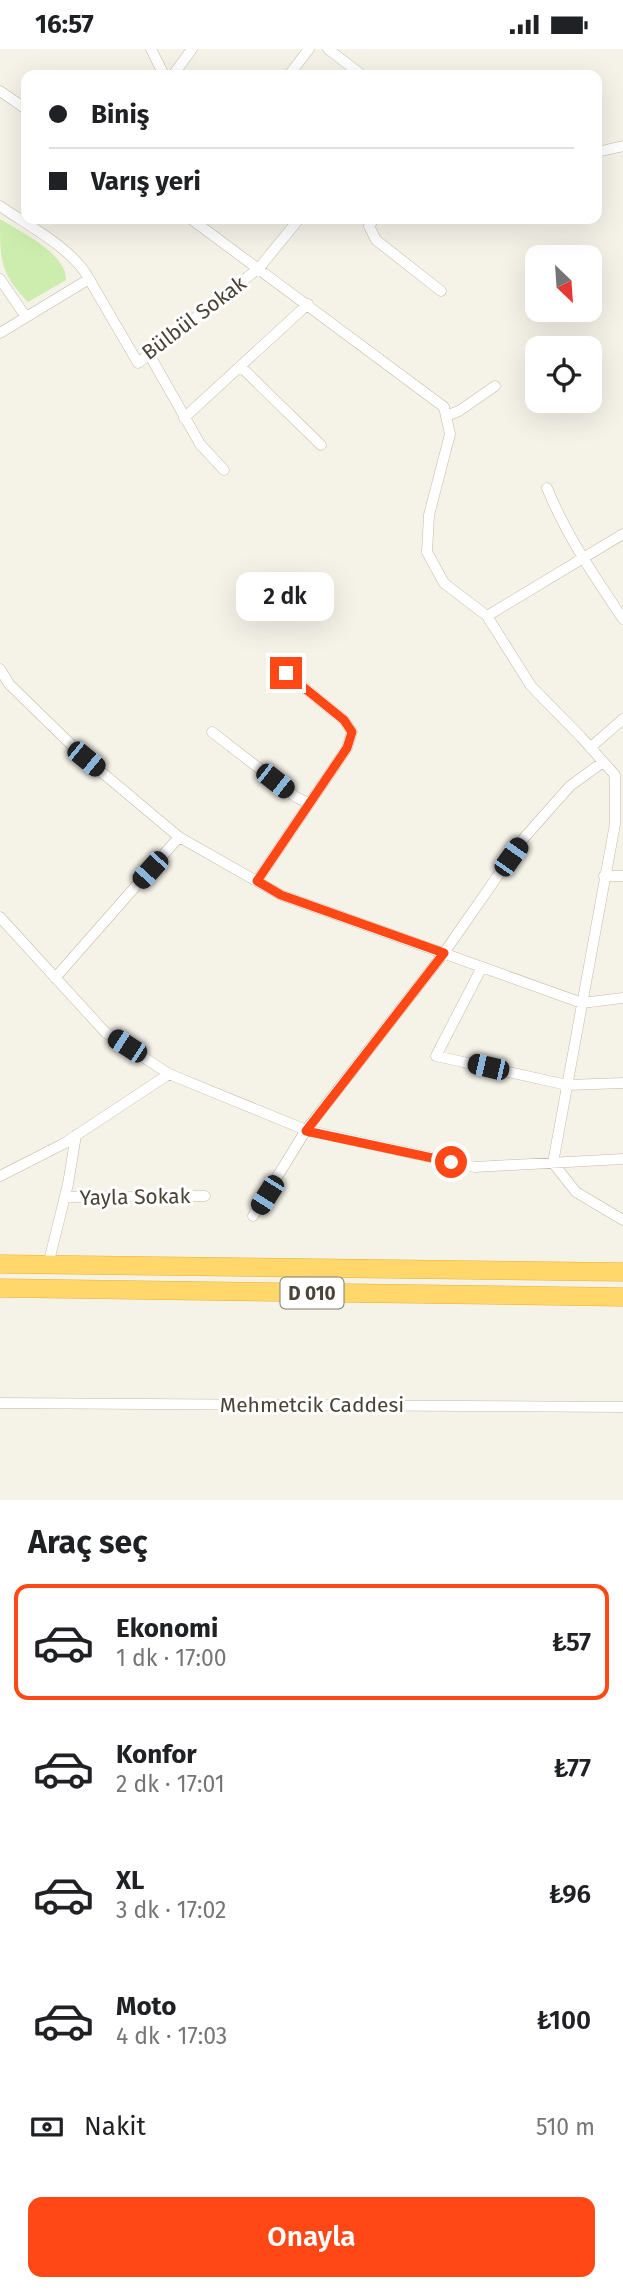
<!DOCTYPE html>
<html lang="tr">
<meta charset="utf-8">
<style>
body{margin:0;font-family:"Fira Sans",sans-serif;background:#f6f6f6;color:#202124;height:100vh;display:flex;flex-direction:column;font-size:26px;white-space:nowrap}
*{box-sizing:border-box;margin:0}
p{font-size:23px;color:#757577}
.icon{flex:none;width:38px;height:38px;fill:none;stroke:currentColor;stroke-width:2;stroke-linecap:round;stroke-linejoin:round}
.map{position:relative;height:1451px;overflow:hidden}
.sheet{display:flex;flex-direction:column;background:#fff;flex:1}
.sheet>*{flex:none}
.guide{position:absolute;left:21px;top:21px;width:581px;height:154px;border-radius:14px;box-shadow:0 7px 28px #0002;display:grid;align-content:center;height:154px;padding:0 28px;background:#fff}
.needle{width:46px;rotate:155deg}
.buttons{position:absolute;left:525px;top:196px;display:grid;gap:14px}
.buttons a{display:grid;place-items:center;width:77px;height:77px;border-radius:14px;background:#fff;box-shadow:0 7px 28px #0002;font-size:35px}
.end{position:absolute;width:32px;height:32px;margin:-16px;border:9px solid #ff4816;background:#fff;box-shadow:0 0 0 4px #fff}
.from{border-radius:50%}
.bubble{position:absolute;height:49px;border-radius:14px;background:#fff;box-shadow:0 7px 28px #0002;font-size:23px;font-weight:600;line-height:49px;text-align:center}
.car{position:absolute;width:21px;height:42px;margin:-21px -10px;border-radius:9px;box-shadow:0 0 5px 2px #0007;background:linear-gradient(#222 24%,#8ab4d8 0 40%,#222 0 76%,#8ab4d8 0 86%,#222 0)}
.guide b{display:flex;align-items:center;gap:24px;height:66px;font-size:26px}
.guide b+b{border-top:2px solid #e0e0e0}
.guide i{width:18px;height:18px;background:#202124}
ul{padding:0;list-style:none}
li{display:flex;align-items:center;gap:21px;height:116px;margin:0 14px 10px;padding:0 14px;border:4px solid transparent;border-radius:14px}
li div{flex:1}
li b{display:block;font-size:26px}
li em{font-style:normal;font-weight:600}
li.current{border-color:#ff4816}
li>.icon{width:63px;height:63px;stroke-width:1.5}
h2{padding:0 28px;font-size:32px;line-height:84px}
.pay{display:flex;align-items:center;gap:18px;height:77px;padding:0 28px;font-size:26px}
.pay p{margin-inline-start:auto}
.primary-button{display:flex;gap:14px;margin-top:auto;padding:14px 28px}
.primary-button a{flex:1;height:80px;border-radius:14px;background:#ff4816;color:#fff;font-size:28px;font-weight:600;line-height:80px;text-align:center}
.status{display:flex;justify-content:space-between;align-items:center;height:49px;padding:0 35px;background:#fff;direction:ltr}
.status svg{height:19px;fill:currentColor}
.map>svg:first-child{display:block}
.green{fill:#ccedae}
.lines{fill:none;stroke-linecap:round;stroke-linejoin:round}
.street-casing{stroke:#c2bbaa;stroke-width:11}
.highway-casing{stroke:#ebb12d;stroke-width:19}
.street{stroke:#fff;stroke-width:10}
.highway{stroke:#ffd76a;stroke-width:18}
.route{stroke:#ff4816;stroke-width:9}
.labels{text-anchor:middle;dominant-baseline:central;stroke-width:6;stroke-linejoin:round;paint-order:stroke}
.shield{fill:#fff;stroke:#807b72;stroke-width:2}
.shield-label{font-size:19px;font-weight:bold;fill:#4a4336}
.street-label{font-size:21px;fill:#4a4336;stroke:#fff}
</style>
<div class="status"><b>16:57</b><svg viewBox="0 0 49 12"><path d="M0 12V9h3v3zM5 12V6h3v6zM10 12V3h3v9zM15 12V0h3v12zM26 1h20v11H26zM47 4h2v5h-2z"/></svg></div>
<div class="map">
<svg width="623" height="1451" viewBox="0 0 623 1451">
<rect width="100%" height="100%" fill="#f5f2e8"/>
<path class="green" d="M0,170C21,183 67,205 66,231L28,253C0,224 0,211 0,170Z"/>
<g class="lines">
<defs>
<path id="street" d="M151,0L164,26
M328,0L362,26
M173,26L192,0
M289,26L309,0
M0,42L26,60
M597,103L623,97
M0,157C27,176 74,200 89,230
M191,170L444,358L450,385L429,466L427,503L444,534L487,567L531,637L581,688L615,726V775L553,1114L576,1143L623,1171
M374,170L369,177L376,191L441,242
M0,230L26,268
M0,284L89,230L138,314L259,219L299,170
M149,305L200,395L224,421
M240,317L321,396
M446,367L459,362L495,337
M184,369L308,255
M547,439C566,486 595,528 623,570
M487,567L623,485
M0,620L9,635L86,710L179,788L281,846L582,954L623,949
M212,683L296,748L308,754
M591,698L623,670
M604,827H623
M257,832L347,699L352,683L344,671L286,624
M0,868L105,983L169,1025L306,1081L475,1118L623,1110
M482,918L436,1007L567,1036L623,1034
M55,929L179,788
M0,1127L63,1095L169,1025
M65,1148L205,1147
M253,1167L306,1081L444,904L524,789L570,737L603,713
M48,1216L68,1135L76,1086
M0,1354L623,1358"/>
<path id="highway" d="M0,1215L623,1223
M0,1239L623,1248"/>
</defs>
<use href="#street" class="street-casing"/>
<use href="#highway" class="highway-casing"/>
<use href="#street" class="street"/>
<use href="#highway" class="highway"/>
</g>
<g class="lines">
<path class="route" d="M286,624L344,671L352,683L347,699L257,832L281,846L444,904L306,1082L451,1113"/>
</g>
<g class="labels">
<rect class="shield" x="280.5" y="1228.5" width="63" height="31" rx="5"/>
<g class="shield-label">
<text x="312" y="1244">D 010</text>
</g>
<g class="street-label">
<text transform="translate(194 269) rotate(-37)">Bülbül Sokak</text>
<text transform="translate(135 1148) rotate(-1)">Yayla Sokak</text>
<text x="312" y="1356">Mehmetcik Caddesi</text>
</g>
</g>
</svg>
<div class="buttons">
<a><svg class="needle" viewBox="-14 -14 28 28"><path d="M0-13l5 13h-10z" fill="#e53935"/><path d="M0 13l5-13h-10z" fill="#757577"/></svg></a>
<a><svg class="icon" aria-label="locate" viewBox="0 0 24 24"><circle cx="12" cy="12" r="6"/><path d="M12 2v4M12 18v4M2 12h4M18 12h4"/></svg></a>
</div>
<i class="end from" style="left:451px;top:1113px"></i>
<i class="end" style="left:286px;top:624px"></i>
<div class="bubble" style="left:236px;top:523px;width:98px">2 dk</div>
<i class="car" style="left:86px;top:710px;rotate:129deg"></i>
<i class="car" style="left:275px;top:732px;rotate:128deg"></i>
<i class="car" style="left:511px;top:808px;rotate:35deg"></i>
<i class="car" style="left:150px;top:821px;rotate:222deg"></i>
<i class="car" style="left:127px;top:997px;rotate:303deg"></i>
<i class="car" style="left:488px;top:1018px;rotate:283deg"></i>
<i class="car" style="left:267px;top:1146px;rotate:212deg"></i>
<div class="guide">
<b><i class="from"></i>Biniş</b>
<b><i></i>Varış yeri</b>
</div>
</div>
<section class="sheet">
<h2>Araç seç</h2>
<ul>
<li class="current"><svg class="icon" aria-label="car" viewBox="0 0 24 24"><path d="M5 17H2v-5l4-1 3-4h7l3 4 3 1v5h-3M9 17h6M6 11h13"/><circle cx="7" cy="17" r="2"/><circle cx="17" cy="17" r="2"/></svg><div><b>Ekonomi</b><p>1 dk · 17:00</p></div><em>₺57</em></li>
<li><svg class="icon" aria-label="car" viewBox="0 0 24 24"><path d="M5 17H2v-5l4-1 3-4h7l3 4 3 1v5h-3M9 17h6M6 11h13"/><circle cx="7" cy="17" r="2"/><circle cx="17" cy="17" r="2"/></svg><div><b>Konfor</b><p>2 dk · 17:01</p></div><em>₺77</em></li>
<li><svg class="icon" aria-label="car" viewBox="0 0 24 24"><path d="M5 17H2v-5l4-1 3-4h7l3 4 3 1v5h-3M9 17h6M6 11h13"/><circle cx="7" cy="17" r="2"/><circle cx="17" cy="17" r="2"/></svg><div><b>XL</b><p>3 dk · 17:02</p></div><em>₺96</em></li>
<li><svg class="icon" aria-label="car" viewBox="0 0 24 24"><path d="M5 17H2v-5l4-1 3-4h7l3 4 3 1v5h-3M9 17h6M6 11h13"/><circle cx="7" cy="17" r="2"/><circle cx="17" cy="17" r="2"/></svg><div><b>Moto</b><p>4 dk · 17:03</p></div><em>₺100</em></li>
</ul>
<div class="pay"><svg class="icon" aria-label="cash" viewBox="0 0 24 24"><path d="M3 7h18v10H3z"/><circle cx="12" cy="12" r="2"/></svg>Nakit<p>510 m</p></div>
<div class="primary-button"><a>Onayla</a></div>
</section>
